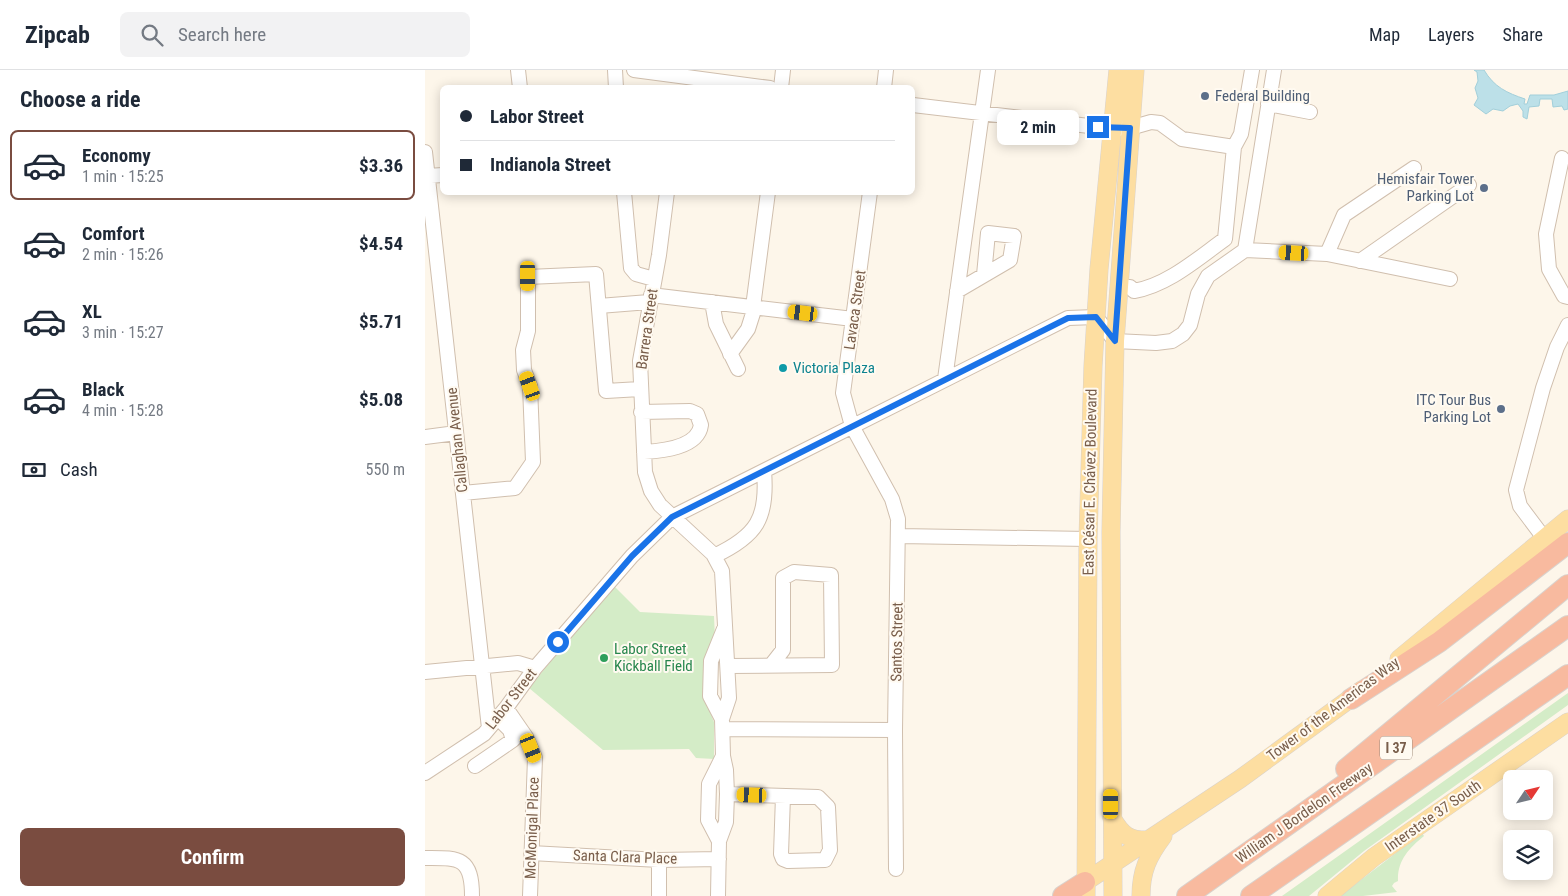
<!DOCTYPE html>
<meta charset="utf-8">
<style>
body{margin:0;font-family:"Roboto Condensed",sans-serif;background:#f2f2f3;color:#1f2937;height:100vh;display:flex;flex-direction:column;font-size:19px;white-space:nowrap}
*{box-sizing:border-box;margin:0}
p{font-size:16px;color:#747a83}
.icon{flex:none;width:28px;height:28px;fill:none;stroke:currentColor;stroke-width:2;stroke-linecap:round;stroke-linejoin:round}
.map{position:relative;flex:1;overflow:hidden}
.panel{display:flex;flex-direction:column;background:#fff;width:425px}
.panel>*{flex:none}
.guide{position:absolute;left:15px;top:15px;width:475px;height:110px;border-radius:8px;box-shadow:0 2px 12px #0003;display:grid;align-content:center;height:110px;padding:0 20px;background:#fff}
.needle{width:32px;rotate:55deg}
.buttons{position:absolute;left:1078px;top:700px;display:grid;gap:10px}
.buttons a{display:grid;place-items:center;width:50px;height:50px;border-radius:8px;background:#fff;box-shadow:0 2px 12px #0003;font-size:25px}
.end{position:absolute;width:22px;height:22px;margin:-11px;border:6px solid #1a73e8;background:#fff;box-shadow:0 0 0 2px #fff}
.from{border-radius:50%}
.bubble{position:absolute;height:35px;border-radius:8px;background:#fff;box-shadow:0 2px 12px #0003;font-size:16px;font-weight:700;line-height:35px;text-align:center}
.car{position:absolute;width:15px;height:30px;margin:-15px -8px;border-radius:6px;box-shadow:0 0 4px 1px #0007;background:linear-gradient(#f5c518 24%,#345 0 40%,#f5c518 0 76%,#345 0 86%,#f5c518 0)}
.guide b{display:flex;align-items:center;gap:18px;height:48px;font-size:19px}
.guide b+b{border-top:1px solid #e0e1e3}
.guide i{width:12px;height:12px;background:#1f2937}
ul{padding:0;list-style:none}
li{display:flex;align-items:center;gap:15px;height:70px;margin:0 10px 8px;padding:0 10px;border:2px solid transparent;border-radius:8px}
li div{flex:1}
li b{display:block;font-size:19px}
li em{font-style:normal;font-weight:700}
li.current{border-color:#7a4c40}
li>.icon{width:45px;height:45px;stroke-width:1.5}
h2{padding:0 20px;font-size:22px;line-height:60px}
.pay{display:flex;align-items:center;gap:12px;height:55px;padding:0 20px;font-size:19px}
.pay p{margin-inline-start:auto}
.button{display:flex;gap:10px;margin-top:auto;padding:10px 20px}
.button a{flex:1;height:58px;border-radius:8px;background:#7a4c40;color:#fff;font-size:20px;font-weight:700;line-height:58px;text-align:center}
header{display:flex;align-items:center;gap:30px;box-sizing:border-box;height:70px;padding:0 25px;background:#fff;border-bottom:1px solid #e0e1e3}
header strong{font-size:24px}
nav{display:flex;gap:28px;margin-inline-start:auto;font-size:18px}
.search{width:350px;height:45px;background:#f2f2f3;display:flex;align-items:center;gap:12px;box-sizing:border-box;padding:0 18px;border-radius:8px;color:#747a83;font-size:19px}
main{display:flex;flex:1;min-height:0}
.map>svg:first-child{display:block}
.green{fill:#d4ecc7}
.water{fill:#bce0e8;stroke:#a2cfda}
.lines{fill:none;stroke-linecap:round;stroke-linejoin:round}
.minor-casing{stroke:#d0bfae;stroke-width:16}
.major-casing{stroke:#d9d2cd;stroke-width:19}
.highway-casing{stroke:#d9d2cd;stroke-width:22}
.minor{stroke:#fff;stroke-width:14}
.major{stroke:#fddea1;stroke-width:18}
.highway{stroke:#f8ba9f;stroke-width:20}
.route{stroke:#1a73e8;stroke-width:6}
.service-dot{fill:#5c6f8a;stroke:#fffaf1;stroke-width:2}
.culture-dot{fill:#0f9aa8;stroke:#fffaf1;stroke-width:2}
.leisure-dot{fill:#2e9e5b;stroke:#fffaf1;stroke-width:2}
.labels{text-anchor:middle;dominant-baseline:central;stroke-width:4;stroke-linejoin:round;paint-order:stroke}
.shield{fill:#fffaf1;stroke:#a18d7d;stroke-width:1}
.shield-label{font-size:14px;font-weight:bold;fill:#795e4b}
.service-label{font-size:15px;fill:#4e5e75;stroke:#fffaf1;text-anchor:end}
.street-label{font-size:15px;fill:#795e4b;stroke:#fffaf1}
.culture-label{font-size:15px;fill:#0d838f;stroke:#fffaf1;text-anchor:start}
.leisure-label{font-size:15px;fill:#27864d;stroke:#fffaf1;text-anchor:start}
</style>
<header>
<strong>Zipcab</strong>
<div class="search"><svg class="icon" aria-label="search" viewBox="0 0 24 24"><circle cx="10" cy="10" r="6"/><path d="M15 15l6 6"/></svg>Search here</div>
<nav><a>Map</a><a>Layers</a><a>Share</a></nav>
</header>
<main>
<section class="panel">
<h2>Choose a ride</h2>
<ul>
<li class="current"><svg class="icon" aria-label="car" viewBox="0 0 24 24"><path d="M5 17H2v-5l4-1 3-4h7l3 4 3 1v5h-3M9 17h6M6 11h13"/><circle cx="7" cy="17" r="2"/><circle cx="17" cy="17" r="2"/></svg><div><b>Economy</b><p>1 min · 15:25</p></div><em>$3.36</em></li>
<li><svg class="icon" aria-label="car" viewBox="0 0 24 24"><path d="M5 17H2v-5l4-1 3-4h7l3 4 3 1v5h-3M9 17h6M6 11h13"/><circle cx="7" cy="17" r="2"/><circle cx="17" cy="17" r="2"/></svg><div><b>Comfort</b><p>2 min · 15:26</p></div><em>$4.54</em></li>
<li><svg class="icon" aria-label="car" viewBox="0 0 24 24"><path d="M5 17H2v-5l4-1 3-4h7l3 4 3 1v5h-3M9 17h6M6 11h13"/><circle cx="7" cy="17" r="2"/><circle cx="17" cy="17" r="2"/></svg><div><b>XL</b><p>3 min · 15:27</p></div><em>$5.71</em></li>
<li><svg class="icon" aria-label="car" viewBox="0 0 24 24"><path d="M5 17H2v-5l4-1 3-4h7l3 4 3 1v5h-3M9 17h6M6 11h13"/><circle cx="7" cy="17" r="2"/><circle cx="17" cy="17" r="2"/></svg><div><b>Black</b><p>4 min · 15:28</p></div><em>$5.08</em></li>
</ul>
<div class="pay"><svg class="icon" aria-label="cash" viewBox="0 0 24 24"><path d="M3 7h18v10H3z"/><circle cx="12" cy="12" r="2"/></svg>Cash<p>550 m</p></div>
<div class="button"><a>Confirm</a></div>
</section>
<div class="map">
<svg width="1143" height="826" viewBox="0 0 1143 826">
<rect width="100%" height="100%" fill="#fdf6ea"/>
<path class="green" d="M188,515L215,542L289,546L290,569L282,635L289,652V689L271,688L264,679L178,680L104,618Z
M1143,623V635L939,781L884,826H857Z
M997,763L999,766C984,778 972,791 973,811L969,813L967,816L972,822L938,826H915Z"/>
<path class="water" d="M1049,0H1059C1069,17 1082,23 1100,29L1099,34H1102L1105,25H1129L1143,21V39L1139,40L1137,36L1128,37L1127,29H1115L1114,36L1104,37L1102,49L1098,47V41L1093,34L1085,36L1078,41L1068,39L1061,44L1049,35L1053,28L1050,18L1053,11L1052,2Z"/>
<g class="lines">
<defs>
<path id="minor" d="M93,0L95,18
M190,0L191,18
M209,0L345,18
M356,18L358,0
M459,18L461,0
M843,34L885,42
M488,35L689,59L705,58L726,52L735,53L757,69L809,77
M0,82L64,658
M1137,88L1121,164L1124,199L1139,226L1143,227
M2,106L18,105
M199,122L206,198L211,204L229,209
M242,122L234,185L215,291L220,402L226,421L235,435L288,484L297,501L304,628L297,649L298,686L301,700L302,724L301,752L294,771L293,826
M445,122L418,323L427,356L467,429L473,449L470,660L471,799
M820,180L849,0
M902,184L1025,209
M935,191L1044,115
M694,217H705L709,221C743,215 772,189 800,169L809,77L816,64L827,0
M532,221L585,190L589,166L563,163L559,205
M226,225L428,249
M287,232L291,254L313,299
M174,236L224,232
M328,237L343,122
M305,284L323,259L330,237
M520,309L563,0
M216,342L265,341L272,344L276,355C273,378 236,381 219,382
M0,367L31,363
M38,423L90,418L108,392L105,316L99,300L98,280L103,261V207L171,204L181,321L215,319
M474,466L663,469
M1119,468L1095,436L1091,420L1118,318L1132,277L1143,255
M289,486C332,466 343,448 339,401
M304,596L407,595L406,505L369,502L358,508V580L347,594
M0,602L93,593L110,598
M81,638L101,667L110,688L105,826
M297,649L285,626L286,591L299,559
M298,659L470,660
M50,696L88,670L85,660L73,648
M0,703L59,664L81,638L110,598L207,486L247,447L643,248L671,247L690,271L731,273L747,271L758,264L765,255L773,224L783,206L820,180L902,184L919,145L989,98
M302,724L393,727L403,737L405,780L400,790L363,791L358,789L356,784L358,726
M294,771L283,750L284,714L298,686
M106,783L234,790L294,789
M0,788C33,788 47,786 47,826
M234,826V790"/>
<path id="major" d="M974,589L1143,449
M687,748C697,765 704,771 724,770
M660,812L815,709L937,620
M661,826L663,469L668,296L674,199L693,0
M688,826L686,462L690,271L710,0
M716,826C716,801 723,786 738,766
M902,826L949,787L1143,652"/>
<path id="highway" d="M926,629L1014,572L1143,473
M921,699L1143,515
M638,826L660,812
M762,826L1143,556
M826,826L1143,605"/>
</defs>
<use href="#minor" class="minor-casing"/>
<use href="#major" class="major-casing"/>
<use href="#highway" class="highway-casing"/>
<use href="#minor" class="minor"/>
<use href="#major" class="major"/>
<use href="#highway" class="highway"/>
</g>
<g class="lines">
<path class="route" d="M133,572L207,486L247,447L643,248L671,247L690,271L705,58L673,57"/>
</g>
<g class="service-dot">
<circle cx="780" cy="26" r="5"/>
<circle cx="1059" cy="118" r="5"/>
<circle cx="1076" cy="339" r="5"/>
</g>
<circle class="culture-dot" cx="358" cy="298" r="5"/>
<circle class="leisure-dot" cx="179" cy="588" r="5"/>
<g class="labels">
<rect class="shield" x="955" y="666.5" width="32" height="23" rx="4"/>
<g class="shield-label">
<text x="971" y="678">I 37</text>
</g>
<g class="service-label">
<text x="790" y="26" text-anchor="start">Federal Building</text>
<text x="1049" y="109">Hemisfair Tower<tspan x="1049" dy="17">Parking Lot</tspan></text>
<text x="1066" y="330">ITC Tour Bus<tspan x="1066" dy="17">Parking Lot</tspan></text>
</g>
<g class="street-label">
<text transform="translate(430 240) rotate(-82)">Lavaca Street</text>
<text transform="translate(222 259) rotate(-82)">Barrera Street</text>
<text transform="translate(32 370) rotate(-96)">Callaghan Avenue</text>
<text transform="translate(665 412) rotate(-89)">East César E. Chávez Boulevard</text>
<text transform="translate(472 572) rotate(-89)">Santos Street</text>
<text transform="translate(86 629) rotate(-52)">Labor Street</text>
<text transform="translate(908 639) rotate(-37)">Tower of the Americas Way</text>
<text transform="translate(879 743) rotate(-35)">William J Bordelon Freeway</text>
<text transform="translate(1008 746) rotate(-35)">Interstate 37 South</text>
<text transform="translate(107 758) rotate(-88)">McMonigal Place</text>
<text transform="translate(200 787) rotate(2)">Santa Clara Place</text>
</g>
<g class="culture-label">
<text x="368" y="298">Victoria Plaza</text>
</g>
<g class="leisure-label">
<text x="189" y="579">Labor Street<tspan x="189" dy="17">Kickball Field</tspan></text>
</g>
</g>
</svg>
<div class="buttons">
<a><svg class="needle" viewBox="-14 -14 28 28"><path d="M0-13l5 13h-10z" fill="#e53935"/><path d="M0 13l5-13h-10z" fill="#747a83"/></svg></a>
<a><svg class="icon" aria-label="layers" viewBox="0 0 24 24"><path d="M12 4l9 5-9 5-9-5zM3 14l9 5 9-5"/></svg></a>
</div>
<i class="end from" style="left:133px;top:572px"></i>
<i class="end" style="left:673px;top:57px"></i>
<div class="bubble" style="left:572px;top:40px;width:82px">2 min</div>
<i class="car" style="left:869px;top:183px;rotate:273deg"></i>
<i class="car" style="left:103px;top:206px;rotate:180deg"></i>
<i class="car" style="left:378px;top:243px;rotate:277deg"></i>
<i class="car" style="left:105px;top:316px;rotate:340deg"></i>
<i class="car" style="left:106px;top:678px;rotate:158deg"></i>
<i class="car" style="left:327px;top:725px;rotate:272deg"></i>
<i class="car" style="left:686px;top:734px;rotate:0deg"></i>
<div class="guide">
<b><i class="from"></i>Labor Street</b>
<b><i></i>Indianola Street</b>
</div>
</div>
</main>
